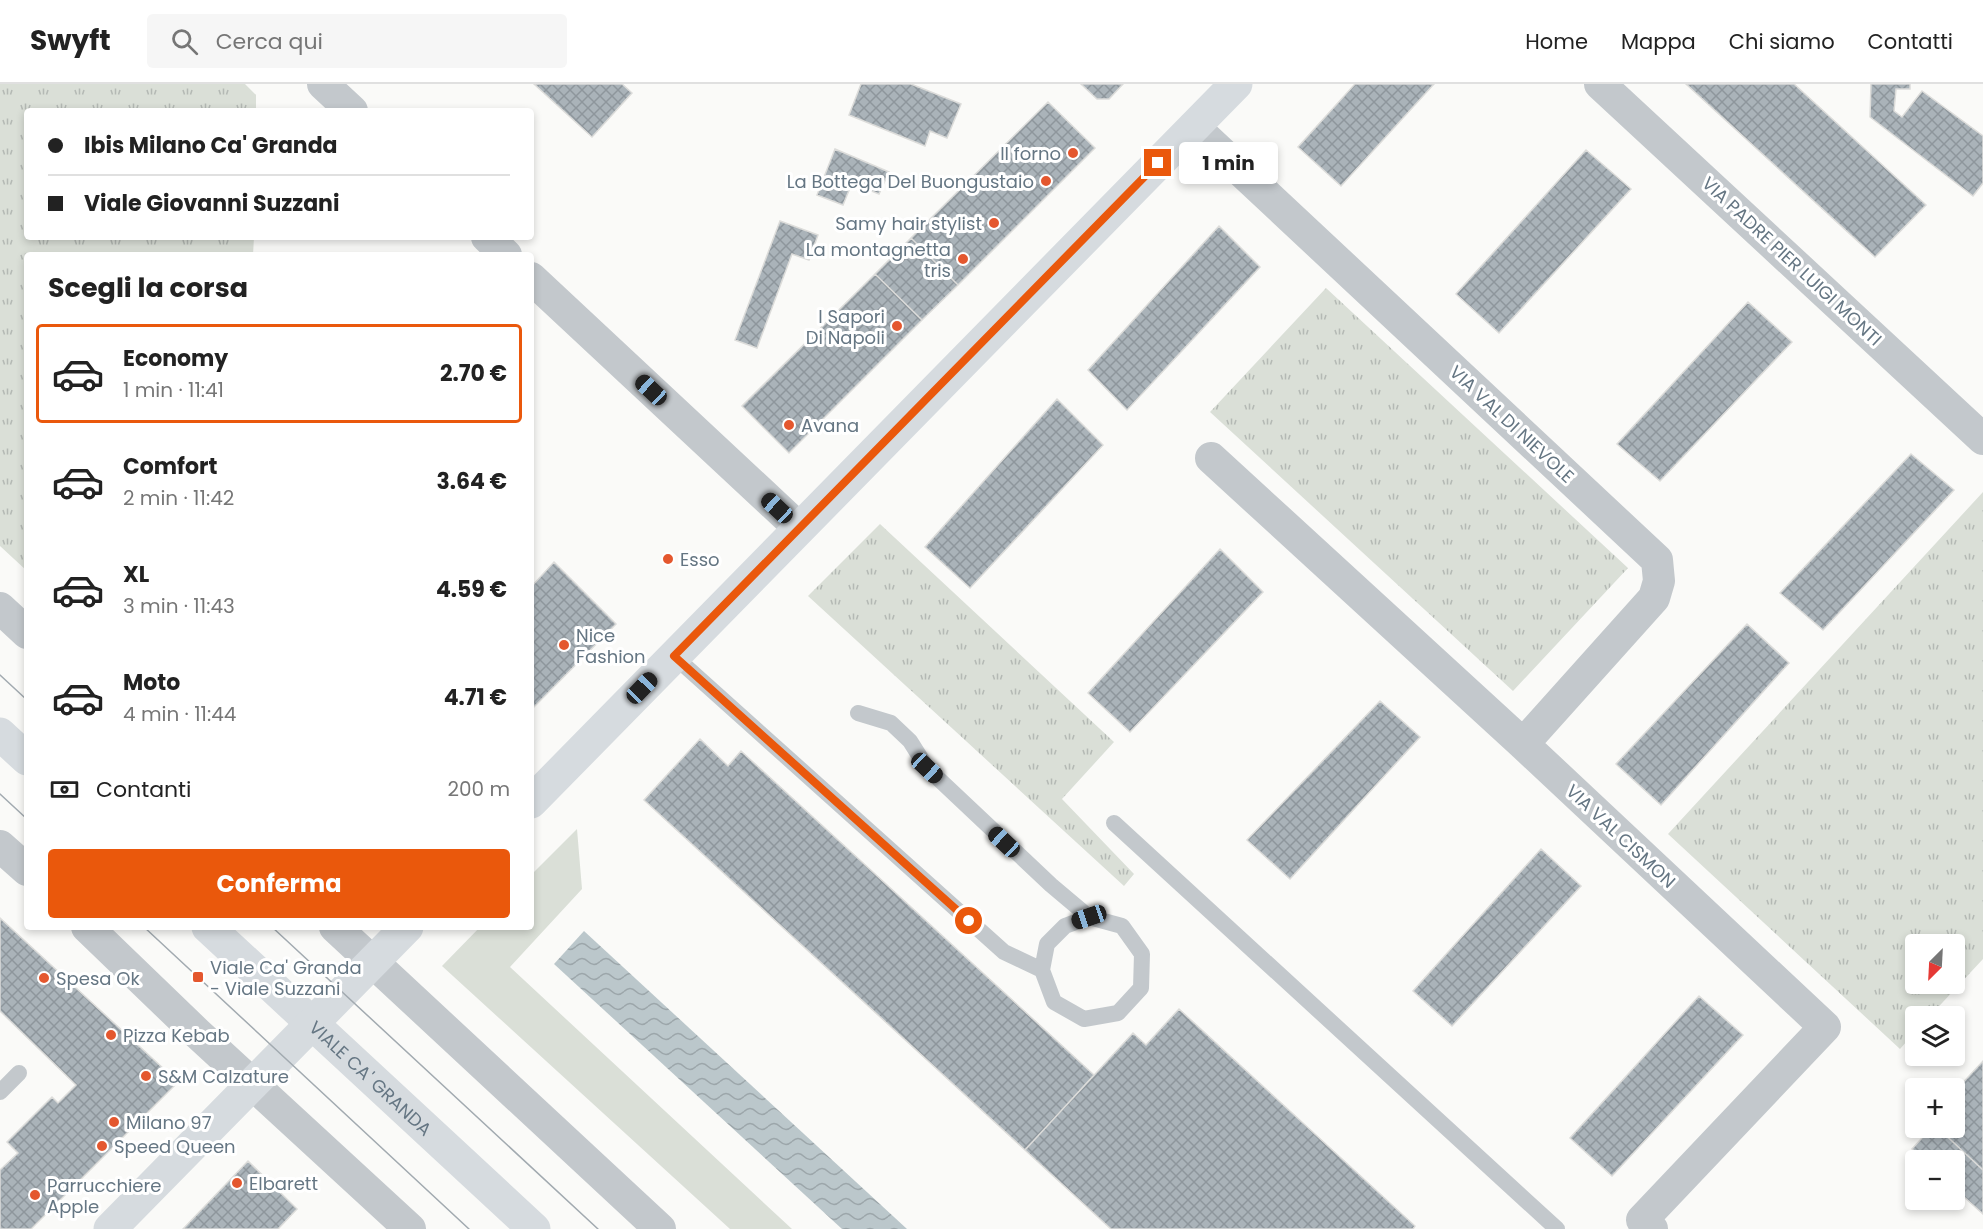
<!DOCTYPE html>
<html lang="it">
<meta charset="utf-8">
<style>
body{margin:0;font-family:Poppins,sans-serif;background:#f6f6f6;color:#222;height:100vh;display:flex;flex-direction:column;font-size:22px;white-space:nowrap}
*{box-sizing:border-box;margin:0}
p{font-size:20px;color:#767676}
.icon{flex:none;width:33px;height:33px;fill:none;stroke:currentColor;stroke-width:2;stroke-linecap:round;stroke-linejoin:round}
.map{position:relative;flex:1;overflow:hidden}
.panel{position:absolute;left:24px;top:168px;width:510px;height:678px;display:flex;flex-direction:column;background:#fff;border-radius:6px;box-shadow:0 3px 9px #0003}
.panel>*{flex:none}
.hud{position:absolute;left:24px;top:24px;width:510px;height:132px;border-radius:6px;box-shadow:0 3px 9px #0003;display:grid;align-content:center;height:132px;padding:0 24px;background:#fff}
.needle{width:39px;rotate:204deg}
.fabs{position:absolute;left:1905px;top:850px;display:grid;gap:12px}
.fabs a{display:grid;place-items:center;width:60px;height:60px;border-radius:6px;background:#fff;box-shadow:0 3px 9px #0003;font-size:30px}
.end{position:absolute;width:27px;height:27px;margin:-14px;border:8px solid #ea580c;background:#fff;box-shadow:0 0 0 3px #fff}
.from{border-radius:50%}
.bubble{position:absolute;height:42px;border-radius:6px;background:#fff;box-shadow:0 3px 9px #0003;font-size:20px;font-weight:700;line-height:42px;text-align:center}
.car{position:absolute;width:18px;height:36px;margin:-18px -9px;border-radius:8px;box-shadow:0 0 4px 2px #0007;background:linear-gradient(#222 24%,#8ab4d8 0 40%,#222 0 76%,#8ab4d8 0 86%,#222 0)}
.hud b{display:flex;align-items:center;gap:21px;height:57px;font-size:22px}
.hud b+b{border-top:2px solid #e0e0e0}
.hud i{width:15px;height:15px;background:#222}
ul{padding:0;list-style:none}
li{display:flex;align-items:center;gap:18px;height:99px;margin:0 12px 9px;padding:0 12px;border:3px solid transparent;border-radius:6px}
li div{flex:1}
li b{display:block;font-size:22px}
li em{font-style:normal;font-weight:700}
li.current{border-color:#ea580c}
li>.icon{width:54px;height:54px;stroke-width:1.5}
h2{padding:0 24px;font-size:27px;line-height:72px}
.pay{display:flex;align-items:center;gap:15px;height:66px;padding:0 24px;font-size:22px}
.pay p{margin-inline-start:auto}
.primary-button{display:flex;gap:12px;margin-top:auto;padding:12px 24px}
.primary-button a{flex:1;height:69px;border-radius:6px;background:#ea580c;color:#fff;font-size:24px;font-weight:700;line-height:69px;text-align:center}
header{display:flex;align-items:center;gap:36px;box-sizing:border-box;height:84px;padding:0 30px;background:#fff;border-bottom:2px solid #e0e0e0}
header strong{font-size:28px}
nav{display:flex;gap:33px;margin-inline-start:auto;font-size:21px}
.search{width:420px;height:54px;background:#f6f6f6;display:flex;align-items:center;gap:15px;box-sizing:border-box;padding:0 21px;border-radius:6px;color:#767676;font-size:22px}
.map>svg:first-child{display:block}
.grass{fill:url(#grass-tufts);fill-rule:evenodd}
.garden{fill:#dadfd7}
.water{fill:url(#water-waves)}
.building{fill:url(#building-cross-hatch);stroke:#dcdcda;stroke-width:1.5}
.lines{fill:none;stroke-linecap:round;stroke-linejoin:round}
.lane{stroke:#c3c8cc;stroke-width:16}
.street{stroke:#c3c8cc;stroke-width:32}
.secondary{stroke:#d6dbdf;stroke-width:33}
.tram{stroke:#a2aab0;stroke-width:1.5}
.route{stroke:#ea580c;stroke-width:8}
.poi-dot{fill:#e4572e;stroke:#fff;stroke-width:2}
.labels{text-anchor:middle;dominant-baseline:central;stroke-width:6;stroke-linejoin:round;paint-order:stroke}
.poi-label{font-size:18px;fill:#657683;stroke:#fff;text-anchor:start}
.street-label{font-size:18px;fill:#657683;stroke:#fff}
</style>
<header>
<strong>Swyft</strong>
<div class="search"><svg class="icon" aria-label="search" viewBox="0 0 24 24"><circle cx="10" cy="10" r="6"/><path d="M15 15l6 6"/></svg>Cerca qui</div>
<nav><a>Home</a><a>Mappa</a><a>Chi siamo</a><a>Contatti</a></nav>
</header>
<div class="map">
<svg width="1983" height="1145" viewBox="0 0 1983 1145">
<defs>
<pattern id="grass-tufts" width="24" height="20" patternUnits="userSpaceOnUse" patternTransform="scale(1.5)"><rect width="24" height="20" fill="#dadfd7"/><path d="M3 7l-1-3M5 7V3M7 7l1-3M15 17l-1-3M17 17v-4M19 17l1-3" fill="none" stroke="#b4b9b4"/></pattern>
<pattern id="water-waves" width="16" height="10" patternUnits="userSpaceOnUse" patternTransform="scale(1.5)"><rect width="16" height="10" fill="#bbc7cb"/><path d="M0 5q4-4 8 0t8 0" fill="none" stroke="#9ca6aa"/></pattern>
<pattern id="building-cross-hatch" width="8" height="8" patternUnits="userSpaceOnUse" patternTransform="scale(1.5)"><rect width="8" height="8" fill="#aab3b9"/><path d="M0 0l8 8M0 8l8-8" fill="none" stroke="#8e969c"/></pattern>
</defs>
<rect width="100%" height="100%" fill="#fafaf8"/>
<path class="grass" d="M0,0H245L256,11V27H27V153H254L253,171H27V487L0,462Z
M1326,204L1628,484L1513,607L1210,328Z
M1983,408V875L1929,933H1916L1915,948L1900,965L1668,750ZM1916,861H1954V900H1916Z
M880,440L1114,658L1062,715L1134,790L1124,802L808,512Z"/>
<path class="garden" d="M577,745L582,805L510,883L792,1145H730L442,882L480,843H531V791Z"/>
<path class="water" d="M584,847L907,1145H842L554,880Z"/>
<path class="building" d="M534,0H622L632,9L592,53Z
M861,0H911L961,20L947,54L930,47L925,62L849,31Z
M1081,0H1123L1109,15H1097Z
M1355,0H1434L1341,102L1298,63Z
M1686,0H1794L1926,121L1875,173Z
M1871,0H1910V5H1896L1894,27L1902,33L1922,7L1983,52V99L1973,112L1870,33Z
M1048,18L1095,64L958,201L911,154Z
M835,65L889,88L879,110L852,99L843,121L817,111Z
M1586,66L1631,105L1499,249L1456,210Z
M780,137L818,151L809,176L792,170L757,264L735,256Z
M1219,142L1260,183L1127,326L1088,286Z
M911,154L958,201L922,236L875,190Z
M875,190L922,236L789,369L742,322Z
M1748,218L1792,258L1660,397L1617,360Z
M1057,315L1103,361L970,504L925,463Z
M1911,370L1954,406L1823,546L1780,509Z
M1220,465L1263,508L1130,648L1088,609Z
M554,478L616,540L531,626V503Z
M1747,540L1789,579L1661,721L1616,680Z
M1380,617L1420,653L1290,795L1247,756Z
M700,655L728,682L741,667L1094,991L1025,1066L644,716Z
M1541,765L1581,802L1452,942L1413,907Z
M0,834L178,998L31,1145H0V1086L18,1069L7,1058L52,1013L58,1019L76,1001L0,927Z
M1699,912L1743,951L1612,1092L1570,1054Z
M1179,925L1415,1142L1413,1145H1111L1025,1066L1133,949L1146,961Z
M1983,977V1086L1938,1044H1954V1008Z
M1931,1044H1938L1983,1086V1130L1954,1104V1077H1925L1912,1065Z
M248,1077L297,1125L278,1145H183Z"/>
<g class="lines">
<path class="lane" d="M674,572L1004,868L1042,886L1054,918L1084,935L1118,929L1141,904L1142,870L1122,842L1089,833L1065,842L1047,860L1042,886
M858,629L891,639L910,657L927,684L1051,801L1089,833
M1114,739L1557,1145
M0,1008L19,989"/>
<path class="street" d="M323,0L352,27
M1600,0L1983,355
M1194,43L1657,476L1659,497L1654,514L1523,660
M487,153L506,171
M531,194L799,444
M1211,374L1523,660L1825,943L1642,1136L1652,1145
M0,524L27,549
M0,762L27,786
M87,843L197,949L410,1145
M335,843L660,1145"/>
<g class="secondary">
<path d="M0,650L27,675"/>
<path d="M531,718L1236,0"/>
<path id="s1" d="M208,843L534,1145"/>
<path d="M110,1145L407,843"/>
</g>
<path class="tram" d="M0,591L27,616
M0,710L27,735
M144,843L469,1145
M272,843L598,1145"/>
</g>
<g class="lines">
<path class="route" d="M969,837L674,572L1158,79"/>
</g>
<g class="poi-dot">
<circle cx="1073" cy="69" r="6"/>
<circle cx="1046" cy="97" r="6"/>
<circle cx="994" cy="139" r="6"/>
<circle cx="963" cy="175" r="6"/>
<circle cx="897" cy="242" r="6"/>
<circle cx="789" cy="341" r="6"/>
<circle cx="668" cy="475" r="6"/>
<circle cx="564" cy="561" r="6"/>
<rect x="192" y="887" width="12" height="12" rx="3"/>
<circle cx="44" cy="894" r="6"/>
<circle cx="111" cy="951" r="6"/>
<circle cx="146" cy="992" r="6"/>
<circle cx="114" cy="1038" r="6"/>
<circle cx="102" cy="1062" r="6"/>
<circle cx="237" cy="1099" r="6"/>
<circle cx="35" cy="1111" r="6"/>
</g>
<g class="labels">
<g class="poi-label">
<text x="1061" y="69" text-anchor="end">Il forno</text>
<text x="1034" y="97" text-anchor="end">La Bottega Del Buongustaio</text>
<text x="982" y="139" text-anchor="end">Samy hair stylist</text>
<text x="951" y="165" text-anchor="end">La montagnetta<tspan x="951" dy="21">tris</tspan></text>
<text x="885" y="232" text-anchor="end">I Sapori<tspan x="885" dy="21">Di Napoli</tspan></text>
<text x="801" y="341">Avana</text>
<text x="680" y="475">Esso</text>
<text x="576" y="551">Nice<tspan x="576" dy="21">Fashion</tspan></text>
<text x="210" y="883">Viale Ca' Granda<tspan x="210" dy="21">- Viale Suzzani</tspan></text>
<text x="56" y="894">Spesa Ok</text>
<text x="123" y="951">Pizza Kebab</text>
<text x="158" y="992">S&amp;M Calzature</text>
<text x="126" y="1038">Milano 97</text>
<text x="114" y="1062">Speed Queen</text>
<text x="249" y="1099">Elbarett</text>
<text x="47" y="1101">Parrucchiere<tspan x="47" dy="21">Apple</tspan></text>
</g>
<g class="street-label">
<text transform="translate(1792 177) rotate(43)">VIA PADRE PIER LUIGI MONTI</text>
<text transform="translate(1512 340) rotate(43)">VIA VAL DI NIEVOLE</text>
<text transform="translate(1621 752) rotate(43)">VIA VAL CISMON</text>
<text stroke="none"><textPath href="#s1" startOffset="222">VIALE CA' GRANDA</textPath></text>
</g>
</g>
</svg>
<div class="fabs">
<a><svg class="needle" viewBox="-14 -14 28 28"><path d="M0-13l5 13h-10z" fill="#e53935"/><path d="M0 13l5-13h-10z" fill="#767676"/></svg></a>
<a><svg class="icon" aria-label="layers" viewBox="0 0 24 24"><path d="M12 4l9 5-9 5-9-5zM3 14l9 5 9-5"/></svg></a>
<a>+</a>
<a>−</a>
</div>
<i class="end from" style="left:969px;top:837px"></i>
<i class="end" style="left:1158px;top:79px"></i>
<div class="bubble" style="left:1179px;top:58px;width:99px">1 min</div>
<i class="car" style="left:651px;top:306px;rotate:313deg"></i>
<i class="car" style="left:777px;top:424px;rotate:313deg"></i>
<i class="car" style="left:642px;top:604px;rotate:44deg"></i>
<i class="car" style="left:927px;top:684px;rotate:133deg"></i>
<i class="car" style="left:1004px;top:758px;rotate:313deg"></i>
<i class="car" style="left:1089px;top:833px;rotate:251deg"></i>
<div class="hud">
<b><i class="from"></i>Ibis Milano Ca' Granda</b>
<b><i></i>Viale Giovanni Suzzani</b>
</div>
<section class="panel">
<h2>Scegli la corsa</h2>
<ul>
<li class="current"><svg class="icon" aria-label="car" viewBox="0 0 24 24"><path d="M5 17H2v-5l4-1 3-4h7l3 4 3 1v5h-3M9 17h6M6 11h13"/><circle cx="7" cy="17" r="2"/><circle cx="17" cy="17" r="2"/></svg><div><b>Economy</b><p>1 min · 11:41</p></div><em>2.70 €</em></li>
<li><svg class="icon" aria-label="car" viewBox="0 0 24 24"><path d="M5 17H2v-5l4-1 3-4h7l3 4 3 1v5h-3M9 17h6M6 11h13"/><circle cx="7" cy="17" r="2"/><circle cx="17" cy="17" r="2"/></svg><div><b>Comfort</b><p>2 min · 11:42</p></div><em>3.64 €</em></li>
<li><svg class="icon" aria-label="car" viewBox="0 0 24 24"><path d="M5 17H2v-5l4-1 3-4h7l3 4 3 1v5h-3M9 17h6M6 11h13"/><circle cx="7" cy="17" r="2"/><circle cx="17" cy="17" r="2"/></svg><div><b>XL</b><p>3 min · 11:43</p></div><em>4.59 €</em></li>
<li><svg class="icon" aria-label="car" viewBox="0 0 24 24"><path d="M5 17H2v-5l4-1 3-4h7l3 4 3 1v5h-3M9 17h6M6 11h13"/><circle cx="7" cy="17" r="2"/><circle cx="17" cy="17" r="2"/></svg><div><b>Moto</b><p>4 min · 11:44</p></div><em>4.71 €</em></li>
</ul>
<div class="pay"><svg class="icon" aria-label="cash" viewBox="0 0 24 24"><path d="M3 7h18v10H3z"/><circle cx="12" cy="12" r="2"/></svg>Contanti<p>200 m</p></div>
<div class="primary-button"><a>Conferma</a></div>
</section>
</div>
